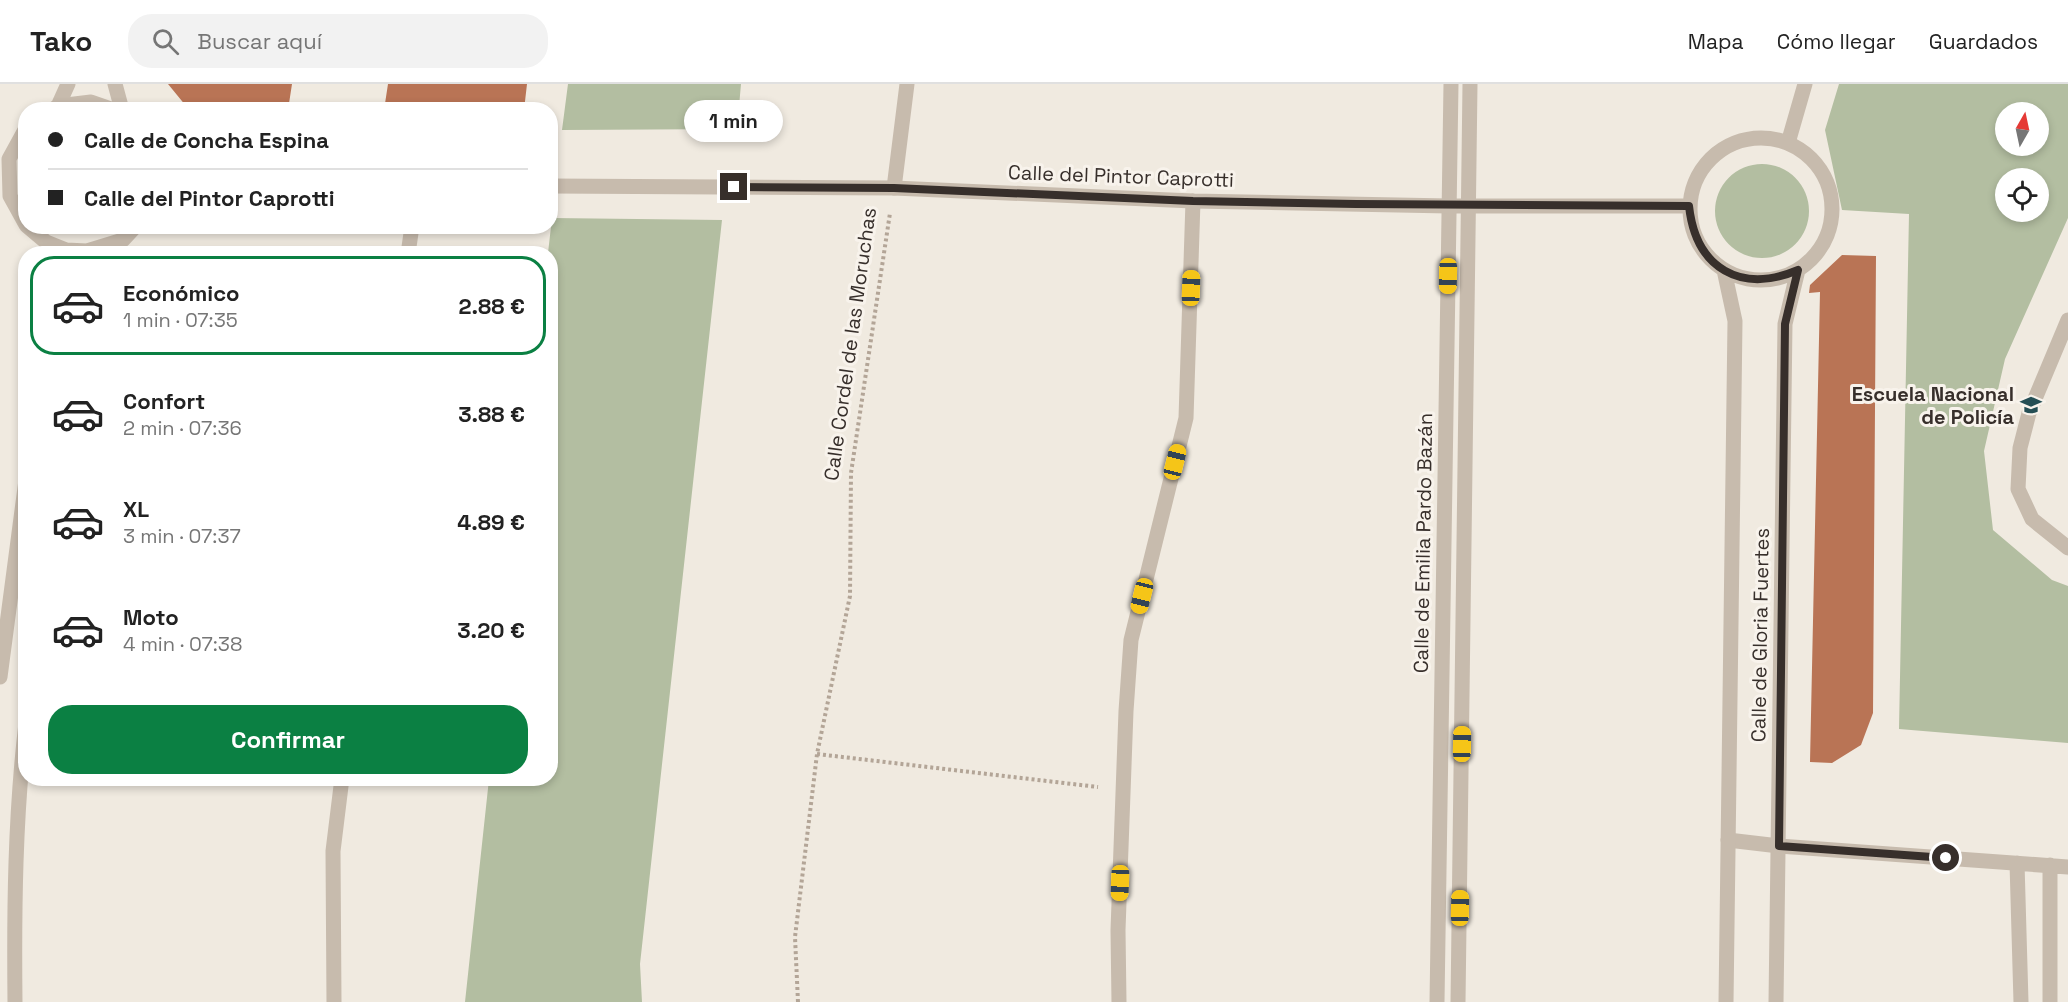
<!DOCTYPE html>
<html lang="es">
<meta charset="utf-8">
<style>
body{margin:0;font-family:"Space Grotesk",sans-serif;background:#f2f2f2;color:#222;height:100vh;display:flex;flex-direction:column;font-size:22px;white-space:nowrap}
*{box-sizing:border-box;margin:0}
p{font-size:20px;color:#767676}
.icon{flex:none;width:33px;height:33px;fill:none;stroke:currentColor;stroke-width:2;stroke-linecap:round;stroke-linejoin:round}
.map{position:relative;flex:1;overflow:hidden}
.side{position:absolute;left:18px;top:162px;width:540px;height:540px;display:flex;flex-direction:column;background:#fff;border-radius:24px;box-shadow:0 3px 9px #0003}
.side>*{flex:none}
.banner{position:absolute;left:18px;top:18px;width:540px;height:132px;border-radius:24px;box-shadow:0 3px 9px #0003;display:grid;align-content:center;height:132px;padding:0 30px;background:#fff}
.needle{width:39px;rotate:9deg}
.fabs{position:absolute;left:1995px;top:18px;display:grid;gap:12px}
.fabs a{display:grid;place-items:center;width:54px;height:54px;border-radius:50%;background:#fff;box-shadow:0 3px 9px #0003;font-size:30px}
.end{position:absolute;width:27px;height:27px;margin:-14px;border:8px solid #372f2b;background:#fff;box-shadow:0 0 0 3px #fff}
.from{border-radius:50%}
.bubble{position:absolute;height:42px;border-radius:21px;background:#fff;box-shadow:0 3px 9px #0003;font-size:20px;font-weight:600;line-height:42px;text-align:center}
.car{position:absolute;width:18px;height:36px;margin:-18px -9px;border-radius:8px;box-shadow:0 0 4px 2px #0007;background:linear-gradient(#f5c518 24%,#345 0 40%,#f5c518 0 76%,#345 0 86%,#f5c518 0)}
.banner b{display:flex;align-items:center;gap:21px;height:57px;font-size:22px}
.banner b+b{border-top:2px solid #e0e0e0}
.banner i{width:15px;height:15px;background:#222}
ul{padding:10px 0 0;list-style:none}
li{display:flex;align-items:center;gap:18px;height:99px;margin:0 12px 9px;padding:0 18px;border:3px solid transparent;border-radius:24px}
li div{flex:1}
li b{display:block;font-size:22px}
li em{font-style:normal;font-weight:600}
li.on{border-color:#0b8043}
li>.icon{width:54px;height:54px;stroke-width:1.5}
.cta{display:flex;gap:12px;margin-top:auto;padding:12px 30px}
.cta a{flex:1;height:69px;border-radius:24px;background:#0b8043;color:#fff;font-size:24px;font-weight:600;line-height:69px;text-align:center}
header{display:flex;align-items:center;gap:36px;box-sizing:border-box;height:84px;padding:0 30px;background:#fff;border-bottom:2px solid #e0e0e0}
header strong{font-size:28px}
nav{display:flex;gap:33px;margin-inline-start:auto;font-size:21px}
.search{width:420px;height:54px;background:#f2f2f2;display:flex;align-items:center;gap:15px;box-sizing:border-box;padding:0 21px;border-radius:24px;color:#767676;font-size:22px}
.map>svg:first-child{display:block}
.green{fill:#b3bea1;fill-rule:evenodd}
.building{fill:#b97455}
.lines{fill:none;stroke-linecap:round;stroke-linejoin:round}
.path{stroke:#b3a597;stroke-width:4;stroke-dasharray:3 3;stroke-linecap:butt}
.service{stroke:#c7bbad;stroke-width:15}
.minor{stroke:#c7bbad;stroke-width:15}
.tertiary{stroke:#c7bbad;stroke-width:15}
.route{stroke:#372f2b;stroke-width:8}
.labels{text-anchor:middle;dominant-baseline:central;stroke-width:6;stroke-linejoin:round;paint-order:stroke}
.street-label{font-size:20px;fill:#372f2b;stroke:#f8f3ec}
.poi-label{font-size:20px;font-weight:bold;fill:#372f2b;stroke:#f8f3ec;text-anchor:end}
</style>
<header>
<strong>Tako</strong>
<div class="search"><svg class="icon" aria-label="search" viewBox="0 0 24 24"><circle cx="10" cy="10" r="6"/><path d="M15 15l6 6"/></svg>Buscar aquí</div>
<nav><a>Mapa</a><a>Cómo llegar</a><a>Guardados</a></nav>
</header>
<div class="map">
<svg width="2068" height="918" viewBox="0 0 2068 918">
<rect width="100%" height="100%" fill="#f0eae0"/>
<path class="green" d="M568,0H741L737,45L562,46Z
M1839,0H2068V134L2005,275L1984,367L1993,446L2052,496L2068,502V659L1899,645L1909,130L1842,126L1825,46ZM2006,28H2038V62H2006ZM2038,94V128H2006V94Z
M1715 127a47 47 0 1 1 94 0a47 47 0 1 1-94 0Z
M552,134L722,136L640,880L642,918H465L489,695L550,694V170L548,169Z"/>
<path class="building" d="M168,0H292L288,26H186V22Z
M388,0H527L524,26H384Z
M1842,171L1876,172L1873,629L1861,661L1832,679L1810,678L1820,208L1809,209L1810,201Z"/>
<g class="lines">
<path class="path" d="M817,670L1098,703
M798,918L795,853L817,670L850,512L851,389L890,129"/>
<path class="service" d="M2068,236L2029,329L2020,364L2018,405L2032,435L2068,464"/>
<path class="minor" d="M894,104L907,0
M408,170L412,142
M1728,756L1779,762L2068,783
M2017,779L2021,918
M2050,781V918
M334,918L333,767L342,694
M1119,918L1118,846L1126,627L1131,556L1186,334L1193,117
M1437,918L1451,0
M1458,918L1470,0"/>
<path class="tertiary" d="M115,0L122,26
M58,22L68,0
M52,26L58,22L91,18L114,26
M26,44L9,75L10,112L26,141
M1690 125a71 71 0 1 1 142 0a71 71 0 1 1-142 0Z
M1788,59L1805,0
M550,102L894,104L1193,117L1449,122H1689
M27,142L46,158L66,166L87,167L123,156L136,142
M1724,186L1735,237L1726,918
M0,593L26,396
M15,918C14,825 15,732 26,639
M1776,918L1785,240L1798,186"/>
</g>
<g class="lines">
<path class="route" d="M734,103L894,104L1193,117L1356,120L1689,122C1696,185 1741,210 1798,186L1785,240L1779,762L1946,774"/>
</g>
<defs>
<symbol id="university-bare" viewBox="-9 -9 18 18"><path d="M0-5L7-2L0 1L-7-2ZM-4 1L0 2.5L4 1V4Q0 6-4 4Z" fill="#244e54" stroke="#f8f3ec" stroke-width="2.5" paint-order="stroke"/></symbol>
</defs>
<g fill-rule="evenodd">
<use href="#university-bare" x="2016" y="306" width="30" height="30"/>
</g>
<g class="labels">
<g class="street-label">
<text transform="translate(1121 92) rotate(2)">Calle del Pintor Caprotti</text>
<text transform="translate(850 260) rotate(-82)">Calle Cordel de las Moruchas</text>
<text transform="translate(1423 459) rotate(-89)">Calle de Emilia Pardo Bazán</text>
<text transform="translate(1760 551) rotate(-89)">Calle de Gloria Fuertes</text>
</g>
<g class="poi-label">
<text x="2014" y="310">Escuela Nacional<tspan x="2014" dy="23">de Policía</tspan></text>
</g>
</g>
</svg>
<div class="fabs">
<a><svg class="needle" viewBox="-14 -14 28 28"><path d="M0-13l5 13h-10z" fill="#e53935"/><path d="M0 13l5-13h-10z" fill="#767676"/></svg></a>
<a><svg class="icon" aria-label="locate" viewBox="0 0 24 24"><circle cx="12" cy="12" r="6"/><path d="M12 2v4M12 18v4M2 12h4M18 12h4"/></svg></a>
</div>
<i class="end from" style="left:1946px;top:774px"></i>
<i class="end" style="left:734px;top:103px"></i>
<div class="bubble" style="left:684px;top:16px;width:99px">1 min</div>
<i class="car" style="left:1448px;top:192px;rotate:181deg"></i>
<i class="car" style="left:1191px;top:204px;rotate:2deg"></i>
<i class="car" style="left:1175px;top:378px;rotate:14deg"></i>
<i class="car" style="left:1142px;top:512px;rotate:194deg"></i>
<i class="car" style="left:1462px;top:660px;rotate:1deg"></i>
<i class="car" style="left:1120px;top:799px;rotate:182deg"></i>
<i class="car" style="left:1460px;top:824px;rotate:1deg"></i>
<div class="banner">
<b><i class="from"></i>Calle de Concha Espina</b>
<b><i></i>Calle del Pintor Caprotti</b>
</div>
<section class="side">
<ul>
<li class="on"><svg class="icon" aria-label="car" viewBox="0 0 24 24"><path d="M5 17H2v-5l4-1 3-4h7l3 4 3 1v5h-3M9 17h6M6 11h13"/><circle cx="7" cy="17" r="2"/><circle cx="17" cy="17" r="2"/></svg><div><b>Económico</b><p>1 min · 07:35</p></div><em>2.88 €</em></li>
<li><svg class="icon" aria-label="car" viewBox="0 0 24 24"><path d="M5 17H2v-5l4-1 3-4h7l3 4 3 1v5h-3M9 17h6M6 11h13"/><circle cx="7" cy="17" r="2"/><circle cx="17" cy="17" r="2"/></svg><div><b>Confort</b><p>2 min · 07:36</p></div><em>3.88 €</em></li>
<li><svg class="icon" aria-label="car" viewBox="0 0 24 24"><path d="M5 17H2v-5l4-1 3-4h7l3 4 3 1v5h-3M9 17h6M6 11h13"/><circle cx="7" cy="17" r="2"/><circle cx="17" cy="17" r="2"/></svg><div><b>XL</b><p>3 min · 07:37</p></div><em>4.89 €</em></li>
<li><svg class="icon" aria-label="car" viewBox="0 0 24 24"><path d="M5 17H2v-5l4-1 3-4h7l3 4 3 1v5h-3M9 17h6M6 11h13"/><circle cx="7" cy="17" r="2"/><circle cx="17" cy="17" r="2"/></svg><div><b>Moto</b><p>4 min · 07:38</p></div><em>3.20 €</em></li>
</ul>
<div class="cta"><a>Confirmar</a></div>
</section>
</div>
